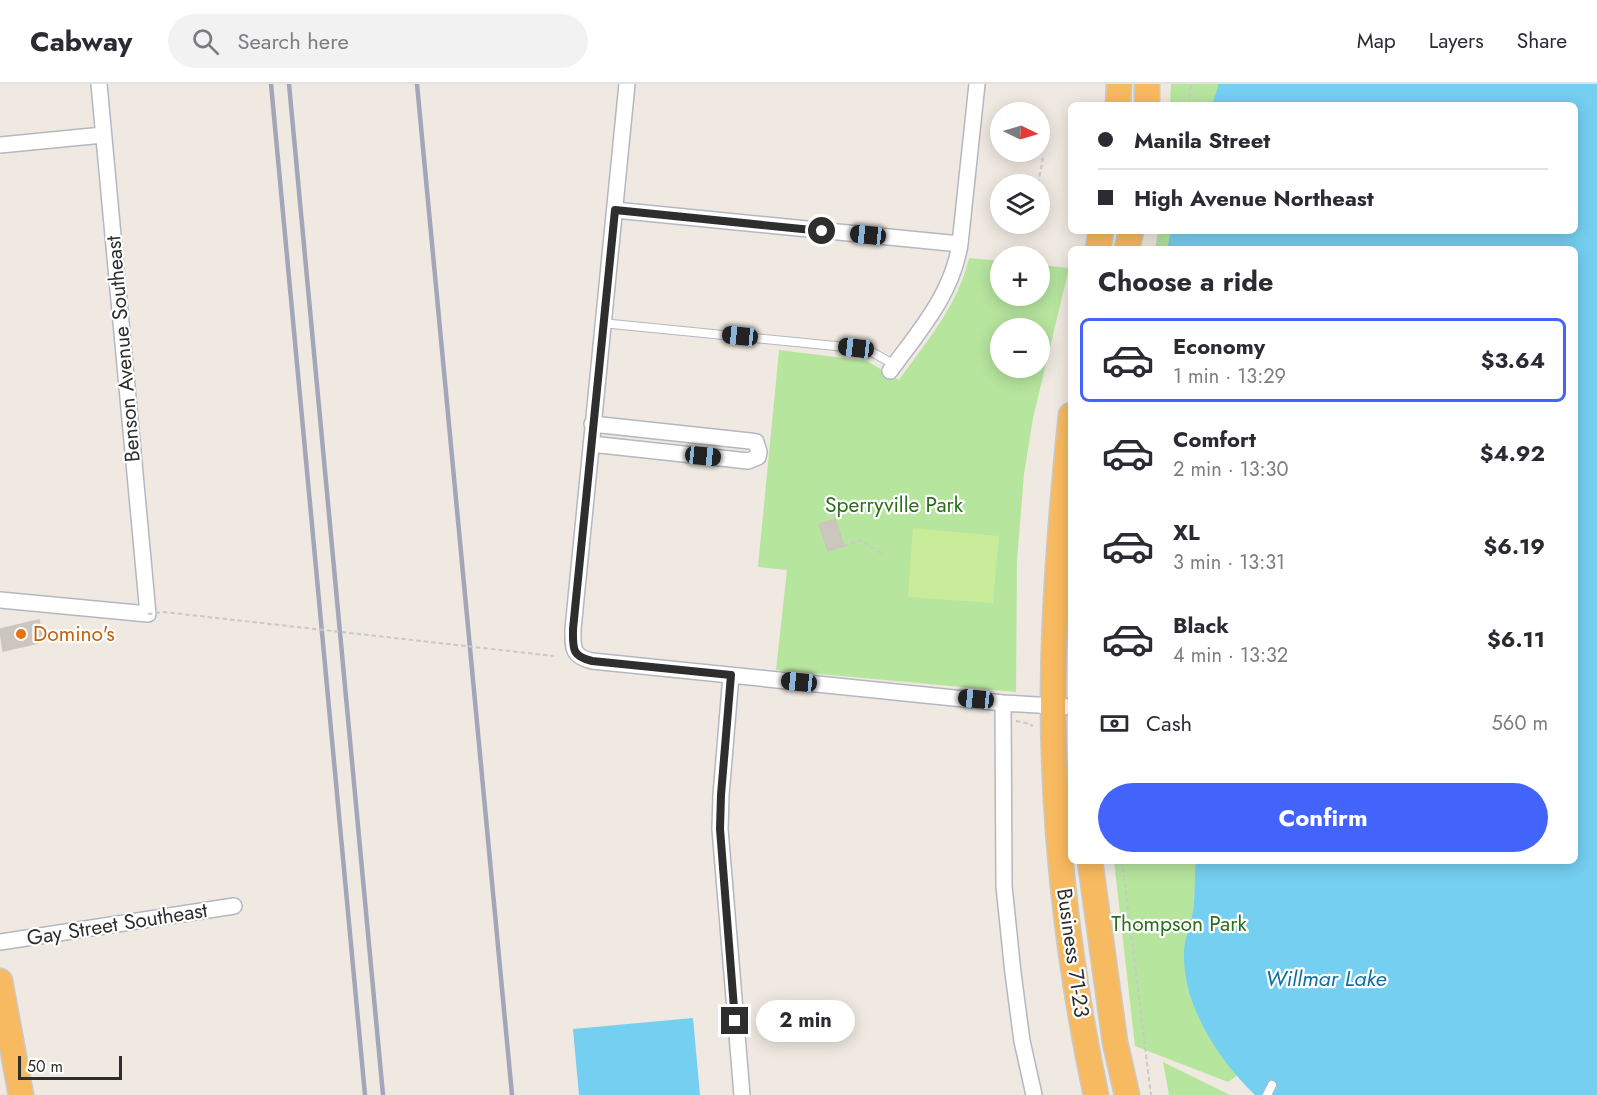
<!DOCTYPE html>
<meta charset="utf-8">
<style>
body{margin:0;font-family:Jost,sans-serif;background:#f2f2f3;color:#2b2b33;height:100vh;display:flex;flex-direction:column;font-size:22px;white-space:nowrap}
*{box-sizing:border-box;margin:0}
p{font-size:20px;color:#7c7c81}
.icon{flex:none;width:33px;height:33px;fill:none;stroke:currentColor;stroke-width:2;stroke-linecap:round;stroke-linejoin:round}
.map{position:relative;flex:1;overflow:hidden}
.side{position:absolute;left:1068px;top:162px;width:510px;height:618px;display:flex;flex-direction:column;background:#fff;border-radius:9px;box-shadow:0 3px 15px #0003}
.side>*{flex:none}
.top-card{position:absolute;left:1068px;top:18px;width:510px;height:132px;border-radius:9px;box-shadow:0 3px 15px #0003;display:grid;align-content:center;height:132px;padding:0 30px;background:#fff}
.needle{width:39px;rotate:95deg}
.controls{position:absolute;left:990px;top:18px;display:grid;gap:12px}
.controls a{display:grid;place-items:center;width:60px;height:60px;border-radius:50%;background:#fff;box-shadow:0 3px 15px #0003;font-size:30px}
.scale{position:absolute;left:18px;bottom:15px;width:104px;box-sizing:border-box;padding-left:6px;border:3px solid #2e2e2e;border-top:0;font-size:16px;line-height:21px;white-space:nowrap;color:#2e2e2e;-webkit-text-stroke:4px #fff;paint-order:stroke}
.end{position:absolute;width:27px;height:27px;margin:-14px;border:8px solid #2e2e2e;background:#fff;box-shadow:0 0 0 3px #fff}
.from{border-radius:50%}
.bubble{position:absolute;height:42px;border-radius:21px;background:#fff;box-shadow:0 3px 15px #0003;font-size:20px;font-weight:700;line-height:42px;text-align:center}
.car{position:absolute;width:18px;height:36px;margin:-18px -9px;border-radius:8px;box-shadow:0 0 4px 2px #0007;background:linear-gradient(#222 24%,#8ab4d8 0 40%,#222 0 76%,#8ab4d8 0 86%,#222 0)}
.top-card b{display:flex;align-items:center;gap:21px;height:57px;font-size:22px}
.top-card b+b{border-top:2px solid #e1e1e2}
.top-card i{width:15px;height:15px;background:#2b2b33}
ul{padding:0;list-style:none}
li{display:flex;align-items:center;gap:18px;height:84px;margin:0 12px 9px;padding:0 18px;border:3px solid transparent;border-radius:9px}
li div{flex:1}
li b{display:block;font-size:22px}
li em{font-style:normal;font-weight:700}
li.on{border-color:#4264fb}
li>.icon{width:54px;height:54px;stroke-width:1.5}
h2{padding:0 30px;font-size:27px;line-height:72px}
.pay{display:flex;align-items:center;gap:15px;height:66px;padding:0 30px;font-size:22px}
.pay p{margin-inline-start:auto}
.primary-button{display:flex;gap:12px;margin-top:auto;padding:12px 30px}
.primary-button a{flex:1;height:69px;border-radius:36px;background:#4264fb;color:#fff;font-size:24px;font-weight:700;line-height:69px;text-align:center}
header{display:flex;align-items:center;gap:36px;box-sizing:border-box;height:84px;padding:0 30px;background:#fff;border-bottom:2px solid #e1e1e2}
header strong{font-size:28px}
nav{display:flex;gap:33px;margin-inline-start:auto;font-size:21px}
.search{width:420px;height:54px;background:#f2f2f3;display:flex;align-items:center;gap:15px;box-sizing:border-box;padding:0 21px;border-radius:33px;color:#7c7c81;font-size:22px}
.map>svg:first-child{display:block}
.green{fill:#b6e59e;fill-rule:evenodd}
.pitch{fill:#c9ec9a}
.water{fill:#75cff0}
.building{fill:#cbc7bf;stroke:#cbc5ba;stroke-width:1.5}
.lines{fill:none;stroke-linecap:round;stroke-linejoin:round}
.service-casing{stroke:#b4b7c1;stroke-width:10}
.minor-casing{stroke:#b4b7c1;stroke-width:18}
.trunk-casing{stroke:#c9c9c9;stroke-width:27}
.path{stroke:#c9c9c9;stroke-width:2;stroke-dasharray:4.5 3;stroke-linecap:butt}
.service{stroke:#fff;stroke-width:8}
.minor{stroke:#fff;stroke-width:15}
.trunk{stroke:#f8ba60;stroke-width:24}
.rail{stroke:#a3a6b8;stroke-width:4.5}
.path-bridge{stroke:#c9c9c9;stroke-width:2;stroke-dasharray:4.5 3;stroke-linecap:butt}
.route{stroke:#2e2e2e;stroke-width:8}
.food-dot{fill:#e8710a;stroke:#fff;stroke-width:2}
.labels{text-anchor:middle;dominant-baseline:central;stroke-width:4.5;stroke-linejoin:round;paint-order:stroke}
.street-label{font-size:21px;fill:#2e2e2e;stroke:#fff}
.park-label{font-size:21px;fill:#2c6e1b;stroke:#fff}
.food-label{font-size:21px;fill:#c56008;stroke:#fff;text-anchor:start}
.water-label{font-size:22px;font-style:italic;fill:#0d6fa3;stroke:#fff}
</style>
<header>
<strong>Cabway</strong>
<div class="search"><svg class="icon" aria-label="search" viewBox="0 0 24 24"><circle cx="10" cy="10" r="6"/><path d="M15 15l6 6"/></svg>Search here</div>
<nav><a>Map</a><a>Layers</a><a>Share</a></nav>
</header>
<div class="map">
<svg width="1597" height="1011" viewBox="0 0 1597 1011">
<rect width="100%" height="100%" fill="#efe9e1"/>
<path class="green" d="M1171,0H1233L1232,21H1170Z
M1158,147H1201L1197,165H1155Z
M969,174L1000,177V212H1040V181L1069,184L1033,334L1024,390L1017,476L1016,608L776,586L787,486L758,483L779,266L867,277L899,296C927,257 958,221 969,174ZM1000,244H1040V284H1000Z
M1114,777H1231L1249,983L1228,998L1135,962Z
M1163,978L1230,1011H1169Z"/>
<path class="pitch" d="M913,444L999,452L993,519L908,513Z"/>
<path class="water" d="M1219,0H1597V1011H1255C1219,976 1185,925 1184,874C1183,859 1189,846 1192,833C1196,815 1194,795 1196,777H1575V165H1167L1171,147H1575V21H1212Z
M693,934L700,1011H579L573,945Z"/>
<path class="building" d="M835,435L844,462L828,467L819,440Z
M39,536L43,558L3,567L0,545Z"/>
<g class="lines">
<defs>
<path id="service" d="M602,239L856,264L870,267L895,281
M1267,1011L1272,1001"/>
<path id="minor" d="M627,0L573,545C573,563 571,572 592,577L1003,619L1071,623
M0,61L103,51
M615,126L960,160
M890,287C919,247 952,211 960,160L977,0
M591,360L748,377L758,373L759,368L756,358L750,357L592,340
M0,516L148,530L99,0
M731,591L721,711L720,745L742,1011
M1003,619L1004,802L1013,889L1022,957L1034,1011
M0,858L234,822"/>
<path id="trunk" d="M1118,21L1119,0
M1147,21V0
M1098,165L1101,147
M1127,165L1131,147
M1071,331C1061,428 1053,524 1053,622C1054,752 1069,884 1096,1011
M1090,777L1115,958L1127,1011
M0,897L21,1011"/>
</defs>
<use href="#service" class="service-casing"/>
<use href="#minor" class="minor-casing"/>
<use href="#trunk" class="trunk-casing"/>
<path class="path" d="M1189,21L1191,0
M1038,100L1043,74
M1158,165L1162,147
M844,462L861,456L884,471
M1016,637L1026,639L1033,642
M1122,777L1151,1011"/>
<use href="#service" class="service"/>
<use href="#minor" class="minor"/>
<use href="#trunk" class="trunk"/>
<path class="rail" d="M271,0L365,1011
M289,0L383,1011
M417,0L512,1011"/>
<path class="path-bridge" d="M148,530L164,528L554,572"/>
</g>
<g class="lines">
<path class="route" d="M735,937L720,745L721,711L731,591L592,577C571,572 573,564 573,545L615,126L822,147"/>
</g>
<circle class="food-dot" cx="21" cy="550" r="6"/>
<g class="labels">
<g class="street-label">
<text transform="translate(123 265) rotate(-95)">Benson Avenue Southeast</text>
<text transform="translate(117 840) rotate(-9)">Gay Street Southeast</text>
<text transform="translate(1073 869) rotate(82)">Business 71-23</text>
</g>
<g class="park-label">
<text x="894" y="421">Sperryville Park</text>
<text x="1179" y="840">Thompson Park</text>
</g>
<g class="food-label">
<text x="33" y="550">Domino's</text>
</g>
<g class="water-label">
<text x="1326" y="894">Willmar Lake</text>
</g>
</g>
</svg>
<div class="controls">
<a><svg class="needle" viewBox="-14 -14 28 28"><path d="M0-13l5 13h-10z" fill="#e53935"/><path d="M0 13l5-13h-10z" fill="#7c7c81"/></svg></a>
<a><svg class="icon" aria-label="layers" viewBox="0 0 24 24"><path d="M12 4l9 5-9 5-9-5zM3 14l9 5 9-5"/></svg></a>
<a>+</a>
<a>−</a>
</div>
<div class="scale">50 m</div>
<i class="end from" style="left:822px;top:147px"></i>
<i class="end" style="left:735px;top:937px"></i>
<div class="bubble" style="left:756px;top:916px;width:99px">2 min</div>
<i class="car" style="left:868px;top:151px;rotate:276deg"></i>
<i class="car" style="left:740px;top:252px;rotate:276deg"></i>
<i class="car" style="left:856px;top:264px;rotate:277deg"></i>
<i class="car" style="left:703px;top:372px;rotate:96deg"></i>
<i class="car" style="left:799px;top:598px;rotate:276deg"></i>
<i class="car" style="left:976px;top:615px;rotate:276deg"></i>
<div class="top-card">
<b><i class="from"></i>Manila Street</b>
<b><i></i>High Avenue Northeast</b>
</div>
<section class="side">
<h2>Choose a ride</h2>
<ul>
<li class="on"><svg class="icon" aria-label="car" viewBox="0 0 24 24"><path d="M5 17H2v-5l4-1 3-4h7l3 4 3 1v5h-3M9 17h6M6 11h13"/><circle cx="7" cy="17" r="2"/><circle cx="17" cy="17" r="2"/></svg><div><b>Economy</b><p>1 min · 13:29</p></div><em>$3.64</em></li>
<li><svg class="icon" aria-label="car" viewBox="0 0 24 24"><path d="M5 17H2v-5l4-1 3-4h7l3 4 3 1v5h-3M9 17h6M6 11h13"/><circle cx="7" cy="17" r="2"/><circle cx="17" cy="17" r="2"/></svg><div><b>Comfort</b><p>2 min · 13:30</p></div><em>$4.92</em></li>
<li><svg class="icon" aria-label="car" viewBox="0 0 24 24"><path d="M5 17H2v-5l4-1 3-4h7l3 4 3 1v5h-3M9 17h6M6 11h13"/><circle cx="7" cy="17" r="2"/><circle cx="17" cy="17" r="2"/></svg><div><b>XL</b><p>3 min · 13:31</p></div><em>$6.19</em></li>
<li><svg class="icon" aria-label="car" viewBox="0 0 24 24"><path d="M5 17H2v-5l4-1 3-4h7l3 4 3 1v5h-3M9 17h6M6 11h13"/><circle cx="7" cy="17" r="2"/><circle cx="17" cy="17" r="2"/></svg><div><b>Black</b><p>4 min · 13:32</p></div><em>$6.11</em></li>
</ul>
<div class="pay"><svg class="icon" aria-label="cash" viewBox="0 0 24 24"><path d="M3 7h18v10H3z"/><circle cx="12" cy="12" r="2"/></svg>Cash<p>560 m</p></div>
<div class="primary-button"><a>Confirm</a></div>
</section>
</div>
